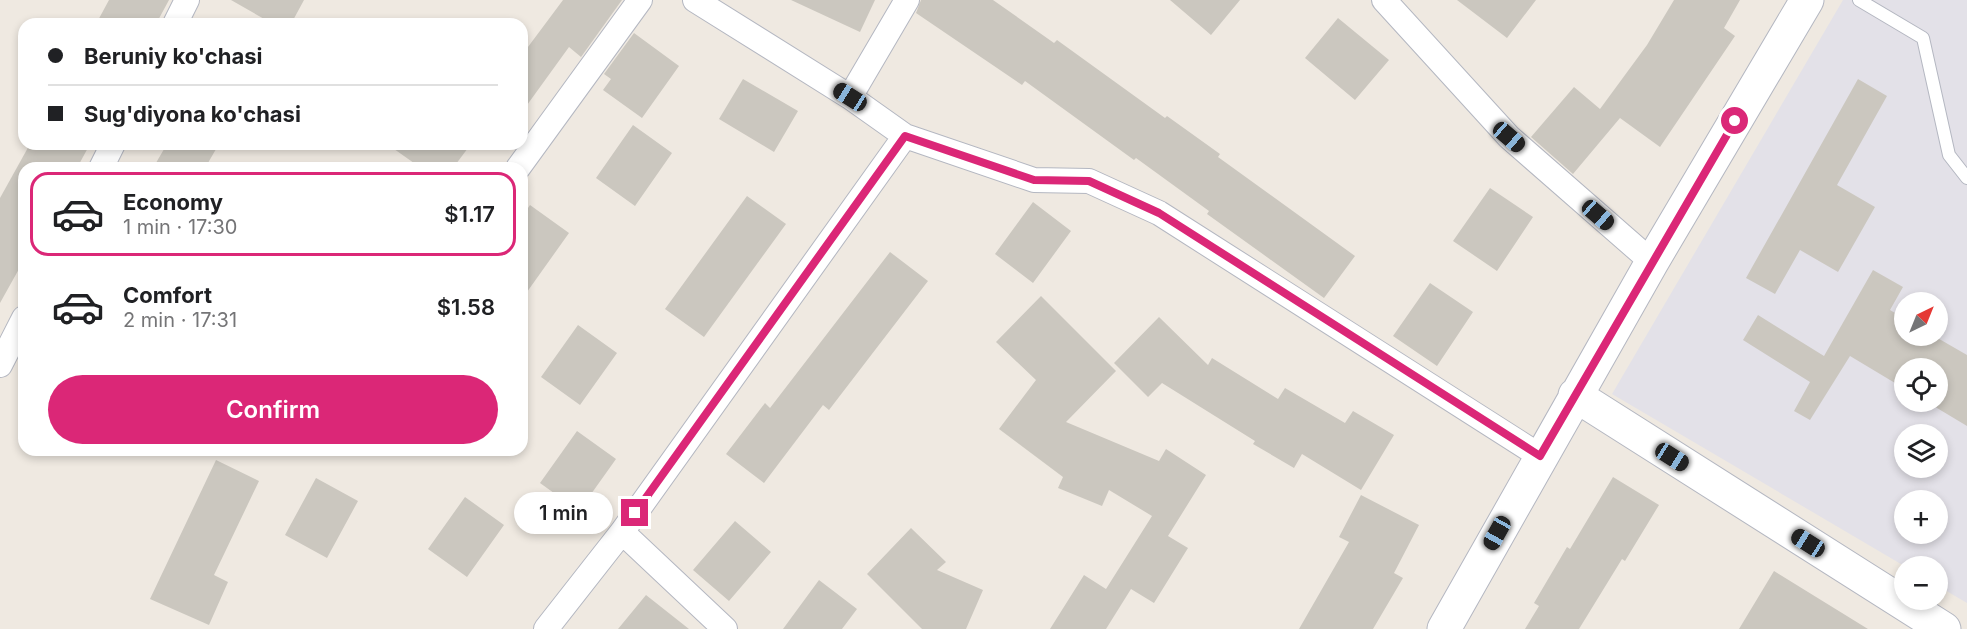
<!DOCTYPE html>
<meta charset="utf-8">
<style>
body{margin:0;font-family:Inter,sans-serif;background:#f6f6f6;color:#202124;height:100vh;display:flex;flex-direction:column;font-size:22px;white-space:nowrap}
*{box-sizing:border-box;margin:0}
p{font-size:20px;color:#757577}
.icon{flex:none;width:33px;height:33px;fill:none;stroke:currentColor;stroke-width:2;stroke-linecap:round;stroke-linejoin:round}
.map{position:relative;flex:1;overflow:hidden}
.sheet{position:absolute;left:18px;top:162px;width:510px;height:294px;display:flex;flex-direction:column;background:#fff;border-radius:18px;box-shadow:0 3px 9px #0003}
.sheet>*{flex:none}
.top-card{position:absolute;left:18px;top:18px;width:510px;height:132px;border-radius:18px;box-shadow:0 3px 9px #0003;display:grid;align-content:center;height:132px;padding:0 30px;background:#fff}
.needle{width:39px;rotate:43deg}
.controls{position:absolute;left:1894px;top:292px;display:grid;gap:12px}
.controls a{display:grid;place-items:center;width:54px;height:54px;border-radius:50%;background:#fff;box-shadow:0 3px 9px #0003;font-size:30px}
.end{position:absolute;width:27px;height:27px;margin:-14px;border:8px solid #db2777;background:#fff;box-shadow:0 0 0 3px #fff}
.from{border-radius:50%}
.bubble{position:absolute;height:42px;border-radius:21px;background:#fff;box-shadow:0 3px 9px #0003;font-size:20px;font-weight:600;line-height:42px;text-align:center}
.car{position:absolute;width:18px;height:36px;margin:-18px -9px;border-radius:8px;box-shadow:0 0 4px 2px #0007;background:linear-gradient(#222 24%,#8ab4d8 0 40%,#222 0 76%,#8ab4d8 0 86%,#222 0)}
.top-card b{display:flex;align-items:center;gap:21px;height:57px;font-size:22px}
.top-card b+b{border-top:2px solid #e0e0e0}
.top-card i{width:15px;height:15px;background:#202124}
ul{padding:10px 0 0;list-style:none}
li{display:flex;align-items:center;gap:18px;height:84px;margin:0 12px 9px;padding:0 18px;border:3px solid transparent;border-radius:18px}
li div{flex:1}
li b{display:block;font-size:22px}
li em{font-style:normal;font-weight:600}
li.current{border-color:#db2777}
li>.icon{width:54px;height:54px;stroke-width:1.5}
.button{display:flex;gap:12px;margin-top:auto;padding:12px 30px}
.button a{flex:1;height:69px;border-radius:36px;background:#db2777;color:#fff;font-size:24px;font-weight:600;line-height:69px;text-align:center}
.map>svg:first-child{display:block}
.industrial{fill:#e3e1e8;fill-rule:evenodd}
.building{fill:#cbc7bf}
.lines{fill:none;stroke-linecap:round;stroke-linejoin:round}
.lane-casing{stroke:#b4b7c1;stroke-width:14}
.street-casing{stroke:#b4b7c1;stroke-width:26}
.secondary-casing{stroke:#b4b7c1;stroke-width:35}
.lane{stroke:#fff;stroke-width:12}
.street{stroke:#fff;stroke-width:24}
.secondary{stroke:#fff;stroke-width:33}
.route{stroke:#db2777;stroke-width:8}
</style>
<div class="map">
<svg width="1967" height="629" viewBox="0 0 1967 629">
<rect width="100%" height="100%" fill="#efe9e1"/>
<path class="industrial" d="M1843,0H1967V603L1938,586V567H1906L1612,394ZM1905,303H1938V336H1905ZM1905,369H1938V402H1905ZM1905,435H1938V468H1905ZM1905,501H1938V534H1905Z"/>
<path class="building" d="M109,0H169L156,24H96Z
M231,0H304L291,24H273Z
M563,0H622L581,57L569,47L522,112V55Z
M791,0H875L860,32Z
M921,0H993L1054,43L1057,40L1165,118L1167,116L1220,154L1218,157L1355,256L1324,298L1207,214L1209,211L1136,158L1134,160L1025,81L1022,85L916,13Z
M1170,0H1240L1211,35Z
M1457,0H1536L1507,38Z
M1674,0H1740L1724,28L1735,36L1660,147L1620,118L1573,174L1531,137L1574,87L1600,109L1647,45Z
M1338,18L1389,60L1355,100L1305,58Z
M634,33L679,66L642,118L603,90L611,79L604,74Z
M743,79L798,111L774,152L719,119Z
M1858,79L1887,96L1837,185L1875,207L1838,272L1800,250L1775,294L1746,278Z
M633,125L672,153L635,206L596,178Z
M30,144H90L77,168H24V260L0,303V198Z
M167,144H219L205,168H153Z
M387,144H471L453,168H421Z
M1490,188L1533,217L1497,271L1453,241Z
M747,196L786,224L704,337L665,309Z
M1033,202L1071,231L1033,283L995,254Z
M530,205L569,233L522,299V217Z
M890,252L928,281L829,410L823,405L764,483L726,454L765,403L770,408Z
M1873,270L1903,287L1890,310L1905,319V336H1934L1967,355V426L1927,402H1938V369H1905V389L1850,356L1810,420L1794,411L1810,382L1743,340L1758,315L1824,356Z
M1430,283L1473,312L1437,366L1393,336Z
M1041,296L1116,371L1066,422L1159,461L1166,449L1206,475L1168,536L1188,548L1154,603L1131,589L1106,629H1050L1084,575L1106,589L1152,516L1109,490L1102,506L1058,488L1063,477L999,429L1036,380L996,342Z
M1159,317L1208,365L1212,358L1278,399L1285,388L1345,423L1353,411L1394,435L1361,490L1302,454L1294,468L1253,444L1255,441L1162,383L1148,397L1114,363Z
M578,325L617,353L580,405L541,377Z
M577,431L616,459L579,511L540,483Z
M216,460L259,481L214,575L228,582L209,625L150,599Z
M1613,477L1659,505L1625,561L1622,559L1579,629H1525L1539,606L1534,603L1567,547L1570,549Z
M316,478L358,501L327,558L285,535Z
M1361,495L1419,525L1394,573L1403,578L1373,629H1299L1349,542L1339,537Z
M465,497L504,525L467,577L428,549Z
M735,521L771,552L729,601L693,570Z
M911,528L946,562L937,570L983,590L966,629H922L867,574Z
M1774,571L1868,629H1739Z
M819,580L857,609L842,629H783Z
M646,595L689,629H618Z"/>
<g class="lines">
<defs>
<path id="lane" d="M1859,0L1923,38L1949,155L1967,178"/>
<path id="street" d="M695,0L850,97L905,136L1034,180L1089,181L1159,213L1540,456
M1384,0L1509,137L1652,262
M175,24L187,0
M850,97L907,0
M101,168L113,144
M518,168L640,0
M0,365L24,318
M622,532L725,629
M546,629L622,532L905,136"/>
<path id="secondary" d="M1575,395L1944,629
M1444,629L1652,262L1807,0"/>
</defs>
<use href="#lane" class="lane-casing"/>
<use href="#street" class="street-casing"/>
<use href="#secondary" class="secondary-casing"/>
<use href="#lane" class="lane"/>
<use href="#street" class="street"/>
<use href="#secondary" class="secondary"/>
</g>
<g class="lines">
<path class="route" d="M635,513L905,136L1034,180L1089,181L1159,213L1540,456L1735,121"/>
</g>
</svg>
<div class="controls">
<a><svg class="needle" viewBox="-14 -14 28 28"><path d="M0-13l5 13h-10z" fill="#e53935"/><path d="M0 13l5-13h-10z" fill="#757577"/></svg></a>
<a><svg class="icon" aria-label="locate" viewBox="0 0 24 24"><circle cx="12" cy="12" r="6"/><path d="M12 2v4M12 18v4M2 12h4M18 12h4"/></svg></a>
<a><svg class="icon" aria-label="layers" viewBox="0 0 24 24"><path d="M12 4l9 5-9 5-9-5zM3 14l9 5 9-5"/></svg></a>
<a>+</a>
<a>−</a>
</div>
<i class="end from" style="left:1735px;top:121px"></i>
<i class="end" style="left:635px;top:513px"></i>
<div class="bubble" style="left:514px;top:492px;width:99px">1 min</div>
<i class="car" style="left:850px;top:97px;rotate:302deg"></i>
<i class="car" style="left:1509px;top:137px;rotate:131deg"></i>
<i class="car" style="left:1598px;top:215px;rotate:131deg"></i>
<i class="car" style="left:1672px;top:457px;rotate:122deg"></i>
<i class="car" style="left:1497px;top:533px;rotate:209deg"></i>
<i class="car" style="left:1808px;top:543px;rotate:302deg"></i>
<div class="top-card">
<b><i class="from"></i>Beruniy ko'chasi</b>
<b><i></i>Sug'diyona ko'chasi</b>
</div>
<section class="sheet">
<ul>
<li class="current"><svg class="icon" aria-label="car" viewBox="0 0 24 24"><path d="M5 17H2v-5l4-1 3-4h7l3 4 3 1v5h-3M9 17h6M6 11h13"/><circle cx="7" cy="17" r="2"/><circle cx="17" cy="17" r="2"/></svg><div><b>Economy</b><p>1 min · 17:30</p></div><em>$1.17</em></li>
<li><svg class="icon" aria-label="car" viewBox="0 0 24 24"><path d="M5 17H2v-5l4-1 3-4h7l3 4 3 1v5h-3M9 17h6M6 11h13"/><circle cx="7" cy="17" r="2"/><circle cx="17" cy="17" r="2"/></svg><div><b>Comfort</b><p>2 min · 17:31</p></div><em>$1.58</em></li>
</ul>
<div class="button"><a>Confirm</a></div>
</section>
</div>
